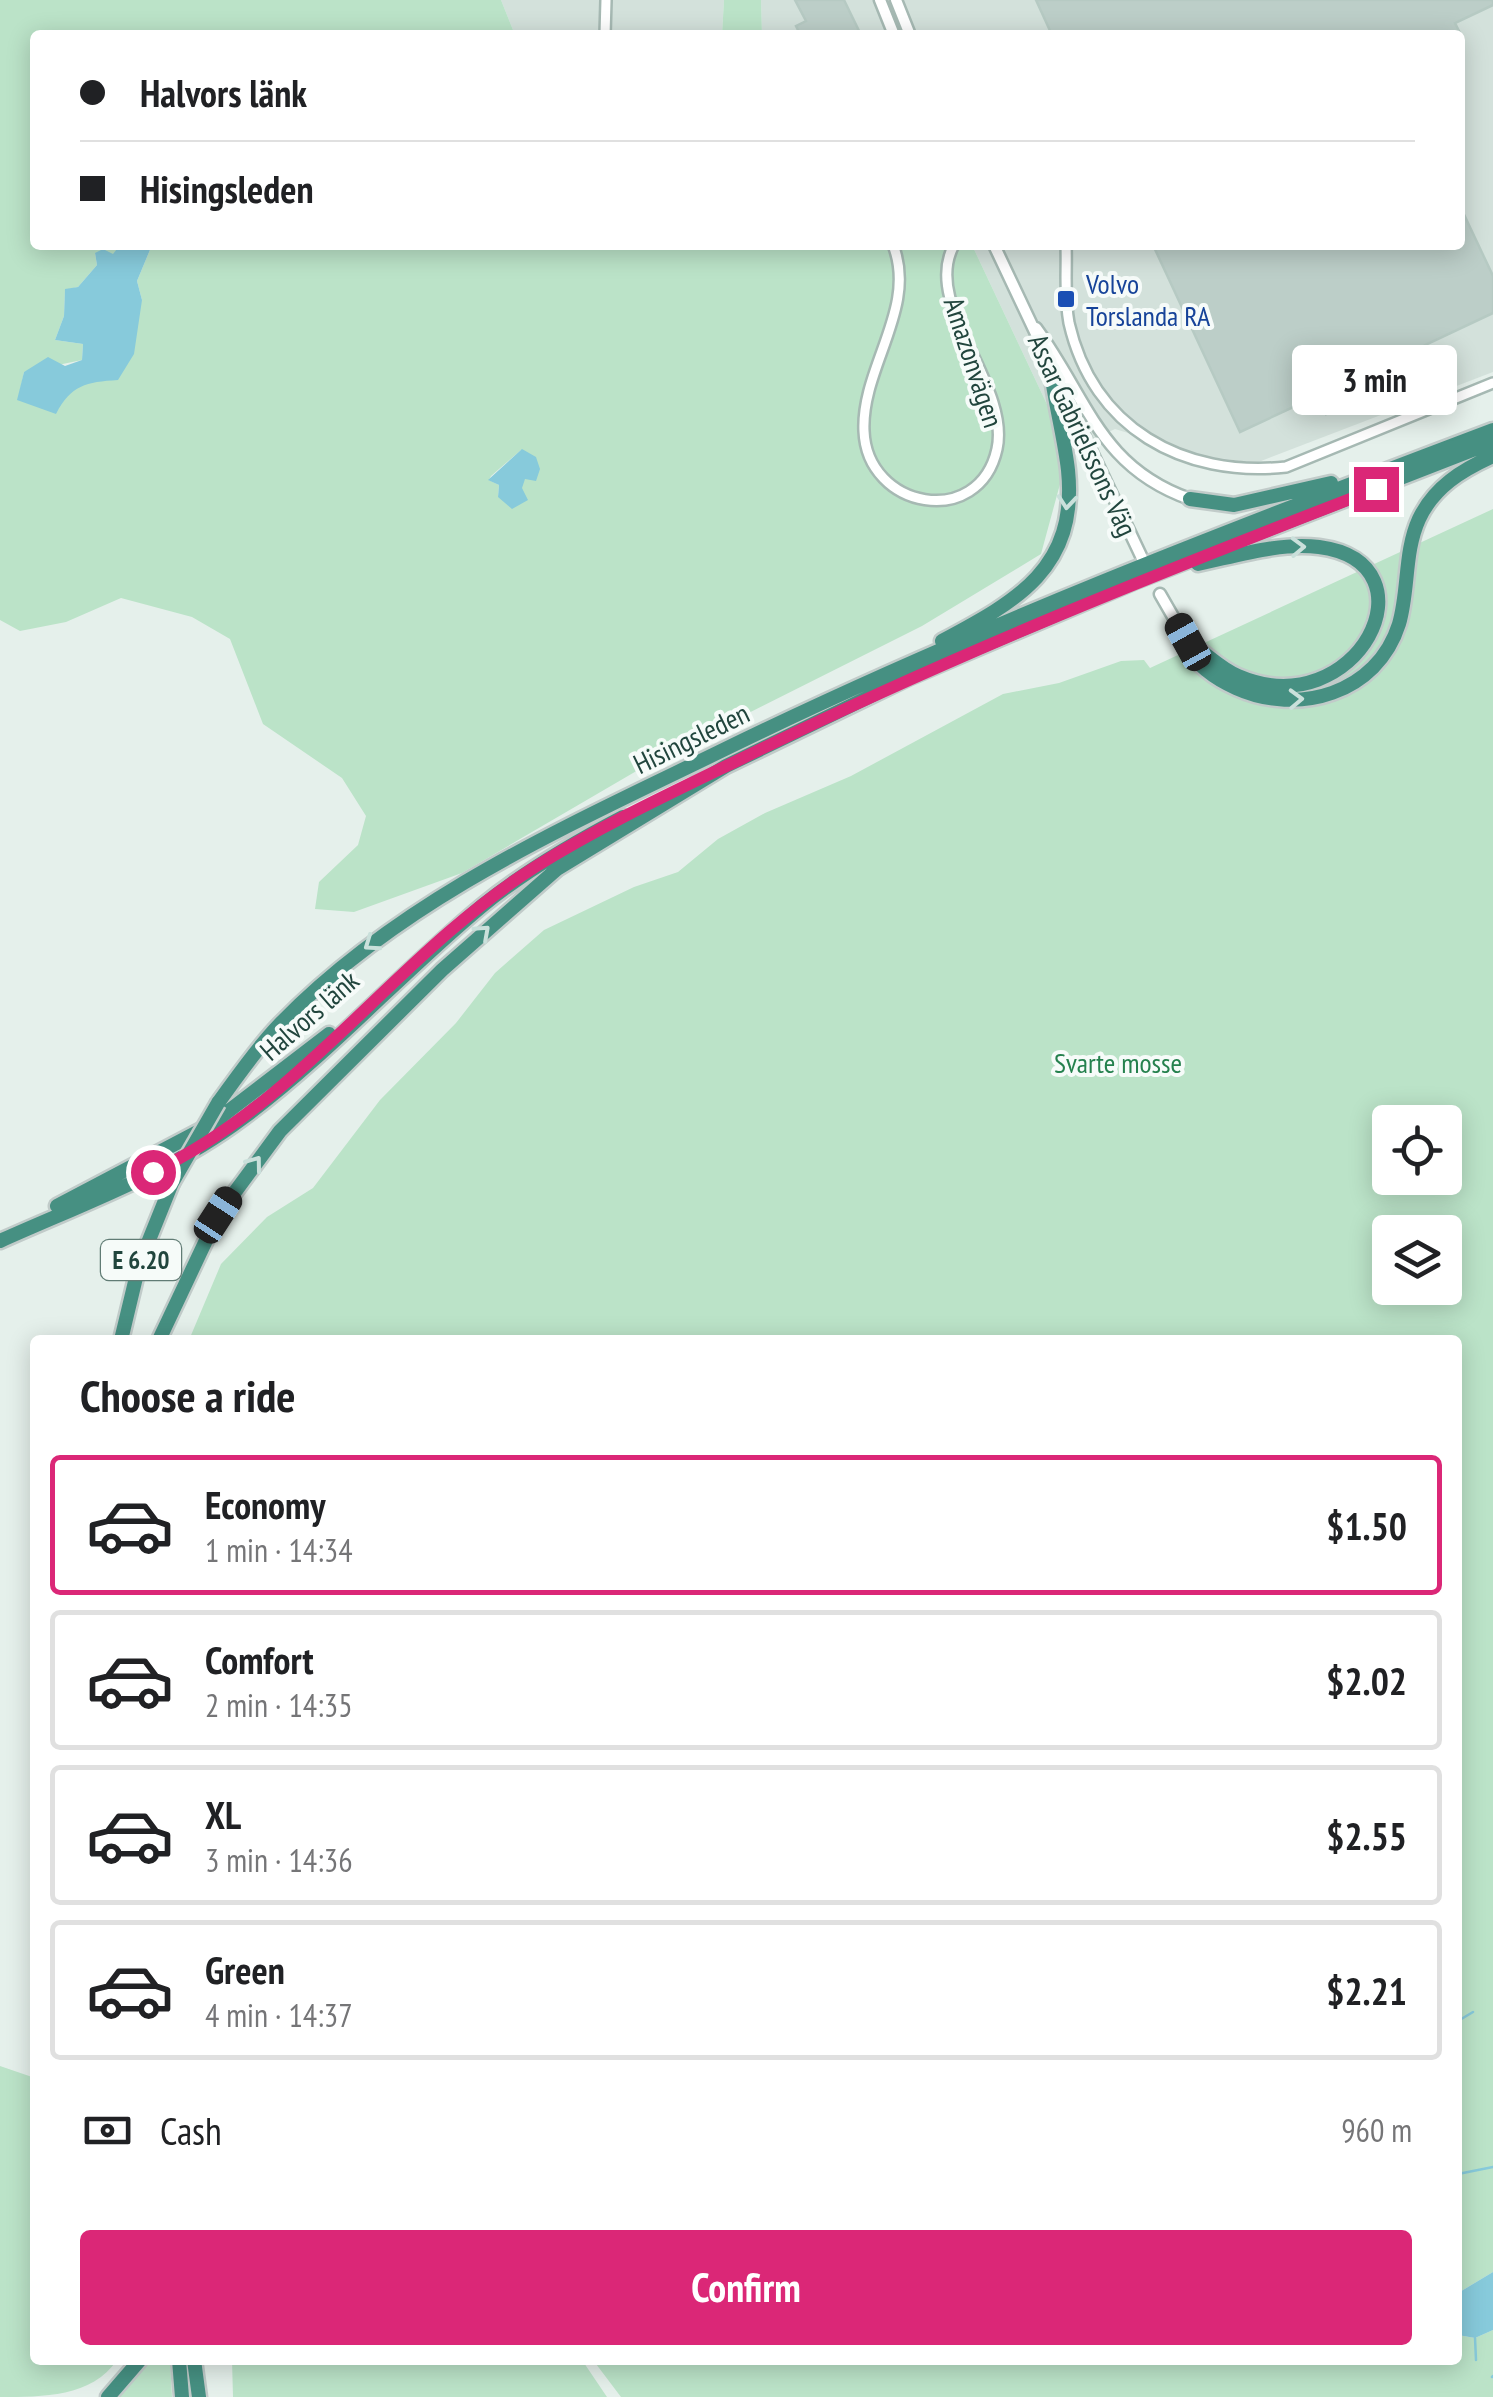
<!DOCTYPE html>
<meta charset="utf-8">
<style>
body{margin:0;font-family:"PT Sans Narrow",sans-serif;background:#f6f6f6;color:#202124;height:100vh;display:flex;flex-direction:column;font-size:38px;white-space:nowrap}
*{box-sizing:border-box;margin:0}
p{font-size:32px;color:#757577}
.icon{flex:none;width:55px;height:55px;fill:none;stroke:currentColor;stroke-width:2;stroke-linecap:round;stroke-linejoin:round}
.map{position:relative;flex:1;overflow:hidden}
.drawer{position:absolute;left:30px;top:1335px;width:1432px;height:1030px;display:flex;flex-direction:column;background:#fff;border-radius:10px;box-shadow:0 5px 25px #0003}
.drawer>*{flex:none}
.guide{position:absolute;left:30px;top:30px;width:1435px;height:220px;border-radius:10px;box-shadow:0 5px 25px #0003;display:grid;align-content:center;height:220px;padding:0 50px;background:#fff}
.buttons{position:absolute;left:1372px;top:1105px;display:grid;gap:20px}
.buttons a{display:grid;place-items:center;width:90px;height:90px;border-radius:10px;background:#fff;box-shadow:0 5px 25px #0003;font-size:50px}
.end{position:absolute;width:45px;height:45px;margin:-22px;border:12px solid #db2777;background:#fff;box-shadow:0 0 0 5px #fff}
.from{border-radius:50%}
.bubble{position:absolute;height:70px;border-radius:10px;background:#fff;box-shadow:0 5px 25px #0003;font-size:32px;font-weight:700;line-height:70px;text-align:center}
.car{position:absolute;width:30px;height:60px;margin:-30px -15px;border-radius:12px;box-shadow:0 0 8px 2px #0007;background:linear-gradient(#222 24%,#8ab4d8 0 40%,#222 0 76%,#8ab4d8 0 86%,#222 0)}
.guide b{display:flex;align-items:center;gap:35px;height:95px;font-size:38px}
.guide b+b{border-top:2px solid #e0e0e0}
.guide i{width:25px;height:25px;background:#202124}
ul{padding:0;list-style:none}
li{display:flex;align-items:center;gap:30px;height:140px;margin:0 20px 15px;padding:0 30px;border:5px solid #e0e0e0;border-radius:10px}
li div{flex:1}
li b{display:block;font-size:38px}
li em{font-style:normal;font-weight:700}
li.selected{border-color:#db2777}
li>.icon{width:90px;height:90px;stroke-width:1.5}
h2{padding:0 50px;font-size:45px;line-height:120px}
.pay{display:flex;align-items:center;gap:25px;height:110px;padding:0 50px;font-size:38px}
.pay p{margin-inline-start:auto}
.button{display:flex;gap:20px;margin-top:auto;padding:20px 50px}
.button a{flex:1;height:115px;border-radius:10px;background:#db2777;color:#fff;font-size:40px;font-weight:700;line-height:115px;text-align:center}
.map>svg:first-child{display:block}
.built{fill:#d3e1db}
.green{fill:#bbe3c8;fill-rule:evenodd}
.water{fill:#87cadb}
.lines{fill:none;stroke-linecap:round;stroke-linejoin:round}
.stream{stroke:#87cadb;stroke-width:2.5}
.building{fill:#bccec8;stroke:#b6cac3;stroke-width:2.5}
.minor-casing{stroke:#a6b9b3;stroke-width:14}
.tertiary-casing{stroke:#a6b9b3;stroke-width:15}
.trunk-casing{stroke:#c1cbc9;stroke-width:19}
.minor{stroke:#fff;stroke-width:9}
.tertiary{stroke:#fff;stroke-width:10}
.trunk{stroke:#469082;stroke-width:14}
.trunk-bridge-casing{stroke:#c1cbc9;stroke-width:19;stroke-linecap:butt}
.trunk-bridge{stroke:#469082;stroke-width:14}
.oneway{stroke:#cae0db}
.route{stroke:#db2777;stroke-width:12}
.transit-dot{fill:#1a4fb4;stroke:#f6fbf9;stroke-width:4}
.labels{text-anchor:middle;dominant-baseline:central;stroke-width:8;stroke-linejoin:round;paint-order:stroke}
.shield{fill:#f6fbf9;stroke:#617c75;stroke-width:2.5}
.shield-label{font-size:25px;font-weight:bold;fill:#21453d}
.transit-label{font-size:28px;fill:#164399;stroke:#f6fbf9;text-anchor:start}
.street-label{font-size:28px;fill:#21453d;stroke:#f6fbf9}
.park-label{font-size:28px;fill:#25814e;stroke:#f6fbf9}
</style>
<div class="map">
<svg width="1493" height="2397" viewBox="0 0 1493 2397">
<rect width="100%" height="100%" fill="#e5f0eb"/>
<path class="built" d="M501,0H724L722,35H515Z
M761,0H1493V372L1256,463L1203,456L1115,429L1069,451L972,245H1460V35H762Z"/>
<path class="green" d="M0,0H501L515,35H35V245H120L113,255L95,253L97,265L78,287L65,290L64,316L55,340L83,344L82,360L24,372L18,400L67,394L84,382L142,300L137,281L152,245H972L1069,451L1041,554L922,626L657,759L462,873L354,912L315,909L319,882L358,845L366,816L342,778L263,724L230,639L192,617L121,598L66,622L20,631L0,620ZM521,450L522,488L498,497L499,485L489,480L491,476Z
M724,0H761L762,35H722Z
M1493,509V2272L1458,2293V1340H189L221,1264L267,1217L313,1188L380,1100L456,1023L495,973L544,930L634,887L678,872L718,839L765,813L851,776L1003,694L1059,683L1121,661L1144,660L1150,668ZM1390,1122H1445V1178H1390ZM1390,1232H1445V1288H1390Z
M0,2066L35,2078V2360H117C92,2397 43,2397 0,2397Z
M1493,2330V2397H621L593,2360H1458V2335L1475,2338Z
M147,2360H170L172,2397H117Z
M232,2360H582L607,2397H233Z"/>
<path class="water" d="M120,245H152L137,281L142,300L134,354L118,380C86,382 71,385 56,414L17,400L24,372L48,357L65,366L82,360L83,344L55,340L64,316L65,289L78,287L97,265L95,253L103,249L113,254Z
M522,449L536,457L540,469L536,481L525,479L522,488L528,500L512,509L498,497L499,485L488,480Z
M1493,2272V2330L1475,2338L1458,2335V2293Z"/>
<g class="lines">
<path class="stream" d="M1458,2021L1473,2012
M1458,2174L1493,2167
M1475,2338L1476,2360
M1492,2377L1493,2376"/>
</g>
<path class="building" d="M795,0H844L861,35L800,34L796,26L806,21Z
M1036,0H1493V5L1455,23L1461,35H1052Z
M1460,206L1493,276V313L1425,345L1434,364L1326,414L1317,396L1240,432L1153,245H1460Z"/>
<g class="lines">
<defs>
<path id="minor" d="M605,35L606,0
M893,245C918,308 861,368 864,431C867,509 979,530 997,449C1011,384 921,305 954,245
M1066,245C1067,271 1064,296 1069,323C1093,428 1183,478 1286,467L1493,383"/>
<path id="tertiary" d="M880,0L894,35
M896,0L910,35
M994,245L1142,558
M1036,328C1088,399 1099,467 1190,499
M1160,594L1187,641"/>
<path id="trunk" d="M1190,499L1234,505L1331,483
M942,641C1017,601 1078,568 1068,470C1064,436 1055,404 1051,371
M1187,641C1205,652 1219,668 1238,676C1357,727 1440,563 1319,547C1280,542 1236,556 1198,564
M1188,642C1190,663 1218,680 1236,688C1298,716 1377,694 1399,624C1409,590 1404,552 1419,519C1434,487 1462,470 1493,456
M218,1103C237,1077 256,1049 278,1026C399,900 565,827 719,752C970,629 1231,529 1493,430
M57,1206L209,1126L329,1034
M0,1241C82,1204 170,1173 243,1118C329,1054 400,974 482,906C525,871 573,843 623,817
M121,1340L139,1265L172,1183
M159,1340L218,1215L280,1131L442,970L557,869L726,766L910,677L1133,582L1493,442
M179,2360L182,2397
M194,2360L199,2397
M108,2397L140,2360"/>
</defs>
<use href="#minor" class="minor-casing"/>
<use href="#tertiary" class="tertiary-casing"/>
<use href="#trunk" class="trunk-casing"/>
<use href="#minor" class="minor"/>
<use href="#tertiary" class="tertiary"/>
<use href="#trunk" class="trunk"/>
<defs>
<path id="trunk-bridge" d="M172,1183L218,1103"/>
</defs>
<use href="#trunk-bridge" class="trunk-bridge-casing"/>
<use href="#trunk-bridge" class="trunk-bridge"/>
</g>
<defs><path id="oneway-chevron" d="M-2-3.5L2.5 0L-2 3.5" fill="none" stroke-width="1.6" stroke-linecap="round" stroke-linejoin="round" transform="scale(2.5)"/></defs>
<g class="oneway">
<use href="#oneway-chevron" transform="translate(1067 502) rotate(95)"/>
<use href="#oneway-chevron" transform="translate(1298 547) rotate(-2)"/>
<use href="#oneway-chevron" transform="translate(1296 699) rotate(-2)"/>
<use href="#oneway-chevron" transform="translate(483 932) rotate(-42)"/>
<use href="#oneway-chevron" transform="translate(371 944) rotate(145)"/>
<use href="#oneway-chevron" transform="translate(255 1163) rotate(-53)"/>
</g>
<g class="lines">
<path class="route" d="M153,1172C304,1100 396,955 535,867C602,825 673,792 743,758C949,656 1161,572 1376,489"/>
</g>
<rect class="transit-dot" x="1056" y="289" width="20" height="20" rx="5"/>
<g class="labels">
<rect class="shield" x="101" y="1240" width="80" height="40" rx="8"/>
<g class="shield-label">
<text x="141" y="1260">E 6.20</text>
</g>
<g class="transit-label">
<text x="1086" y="283">Volvo<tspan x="1086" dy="32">Torslanda RA</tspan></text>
</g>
<g class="street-label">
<text transform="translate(974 362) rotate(72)">Amazonvägen</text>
<text transform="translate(1083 435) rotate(65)">Assar Gabrielssons Väg</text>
<text transform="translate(691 738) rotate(-26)">Hisingsleden</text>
<text transform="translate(309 1015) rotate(-41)">Halvors länk</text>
</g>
<g class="park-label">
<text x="1118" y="1062">Svarte mosse</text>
</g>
</g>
</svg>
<div class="buttons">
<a><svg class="icon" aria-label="locate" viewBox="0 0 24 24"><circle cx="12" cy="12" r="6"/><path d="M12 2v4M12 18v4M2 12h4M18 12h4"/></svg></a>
<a><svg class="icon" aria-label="layers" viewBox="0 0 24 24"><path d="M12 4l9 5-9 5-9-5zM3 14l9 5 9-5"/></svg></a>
</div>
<i class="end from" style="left:153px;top:1172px"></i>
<i class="end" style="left:1376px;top:489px"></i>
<div class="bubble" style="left:1292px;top:345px;width:165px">3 min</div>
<i class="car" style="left:1188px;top:642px;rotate:331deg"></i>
<i class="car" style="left:218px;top:1215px;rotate:33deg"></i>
<div class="guide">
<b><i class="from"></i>Halvors länk</b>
<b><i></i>Hisingsleden</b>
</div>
<section class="drawer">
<h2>Choose a ride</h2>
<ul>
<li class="selected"><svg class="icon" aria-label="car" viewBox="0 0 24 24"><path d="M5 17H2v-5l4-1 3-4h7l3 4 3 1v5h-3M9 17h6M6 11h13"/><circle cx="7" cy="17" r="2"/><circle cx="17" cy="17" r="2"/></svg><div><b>Economy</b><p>1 min · 14:34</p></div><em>$1.50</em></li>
<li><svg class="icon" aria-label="car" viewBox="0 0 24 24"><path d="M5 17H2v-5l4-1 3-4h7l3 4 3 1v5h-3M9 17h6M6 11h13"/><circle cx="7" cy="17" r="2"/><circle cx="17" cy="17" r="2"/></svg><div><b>Comfort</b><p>2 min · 14:35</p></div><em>$2.02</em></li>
<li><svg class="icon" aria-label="car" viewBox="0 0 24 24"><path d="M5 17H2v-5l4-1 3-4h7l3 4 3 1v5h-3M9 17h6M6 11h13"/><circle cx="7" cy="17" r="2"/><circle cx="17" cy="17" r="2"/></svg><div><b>XL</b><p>3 min · 14:36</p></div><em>$2.55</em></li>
<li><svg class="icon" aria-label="car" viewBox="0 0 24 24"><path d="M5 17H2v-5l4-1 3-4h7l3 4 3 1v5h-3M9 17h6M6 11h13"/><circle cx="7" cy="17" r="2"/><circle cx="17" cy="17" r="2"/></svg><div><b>Green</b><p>4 min · 14:37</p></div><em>$2.21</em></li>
</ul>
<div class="pay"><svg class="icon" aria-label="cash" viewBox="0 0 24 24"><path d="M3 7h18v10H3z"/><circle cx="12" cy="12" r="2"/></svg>Cash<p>960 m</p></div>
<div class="button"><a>Confirm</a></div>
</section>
</div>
